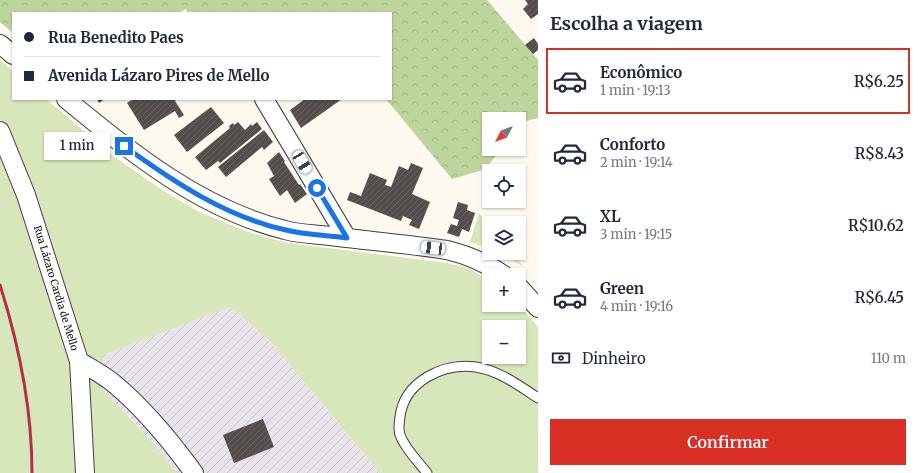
<!DOCTYPE html>
<html lang="pt">
<meta charset="utf-8">
<style>
body{margin:0;font-family:Merriweather,serif;background:#f2f2f3;color:#1f2937;height:100vh;display:flex;flex-direction:column;font-size:15px;white-space:nowrap}
*{box-sizing:border-box;margin:0}
p{font-size:13px;color:#747a83}
.icon{flex:none;width:22px;height:22px;fill:none;stroke:currentColor;stroke-width:2;stroke-linecap:round;stroke-linejoin:round}
.map{position:relative;flex:1;overflow:hidden}
.details{display:flex;flex-direction:column;background:#fff;width:380px}
.details>*{flex:none}
.top-card{position:absolute;left:12px;top:12px;width:380px;height:88px;border-radius:0px;box-shadow:0 1px 3px #0004;display:grid;align-content:center;height:88px;padding:0 12px;background:#fff}
.needle{width:26px;rotate:228deg}
.tools{position:absolute;left:482px;top:112px;display:grid;gap:8px}
.tools a{display:grid;place-items:center;width:44px;height:44px;border-radius:0px;background:#fff;box-shadow:0 1px 3px #0004;font-size:20px}
.end{position:absolute;width:18px;height:18px;margin:-9px;border:5px solid #1a73e8;background:#fff;box-shadow:0 0 0 2px #fff}
.from{border-radius:50%}
.bubble{position:absolute;height:28px;border-radius:0px;background:#fff;box-shadow:0 1px 3px #0004;font-size:13px;font-weight:600;line-height:28px;text-align:center}
.car{position:absolute;width:12px;height:24px;margin:-12px -6px;border-radius:5px;box-shadow:0 0 3px 1px #0007;background:linear-gradient(#fff 24%,#345 0 40%,#fff 0 76%,#345 0 86%,#fff 0)}
.top-card b{display:flex;align-items:center;gap:14px;height:38px;font-size:15px}
.top-card b+b{border-top:1px solid #e0e1e3}
.top-card i{width:10px;height:10px;background:#1f2937}
ul{padding:0;list-style:none}
li{display:flex;align-items:center;gap:12px;height:66px;margin:0 8px 6px;padding:0 4px;border:2px solid transparent;border-radius:0px}
li div{flex:1}
li b{display:block;font-size:15px}
li em{font-style:normal;font-weight:600}
li.active{border-color:#d93025}
li>.icon{width:36px;height:36px;stroke-width:1.5}
h2{padding:0 12px;font-size:18px;line-height:48px}
.pay{display:flex;align-items:center;gap:10px;height:44px;padding:0 12px;font-size:15px}
.pay p{margin-inline-start:auto}
.primary-button{display:flex;gap:8px;margin-top:auto;padding:8px 12px}
.primary-button a{flex:1;height:46px;border-radius:0px;background:#d93025;color:#fff;font-size:16px;font-weight:600;line-height:46px;text-align:center}
main{display:flex;flex:1;min-height:0}
.map>svg:first-child{display:block}
.industrial{fill:url(#industrial-furrows)}
.grass{fill:#d7e6bb;fill-rule:evenodd}
.forest{fill:url(#forest-crowns)}
.building{fill:url(#building-hatch)}
.lines{fill:none;stroke-linecap:round;stroke-linejoin:round}
.lane-casing{stroke:#404040;stroke-width:11}
.street-casing{stroke:#404040;stroke-width:20}
.lane{stroke:#fff;stroke-width:9}
.street{stroke:#fff;stroke-width:18}
.rail{stroke:#b23147;stroke-width:3}
.route{stroke:#1a73e8;stroke-width:5}
.labels{text-anchor:middle;dominant-baseline:central;stroke-width:4;stroke-linejoin:round;paint-order:stroke}
.street-label{font-size:10px;fill:#0d0d0d;stroke:#fff}
</style>
<main>
<div class="map">
<svg width="538" height="473" viewBox="0 0 538 473">
<defs>
<pattern id="industrial-furrows" width="10" height="10" patternUnits="userSpaceOnUse"><rect width="10" height="10" fill="#e9e3eb"/><path d="M-1 1l2-2M0 10L10 0M9 11l2-2" fill="none" stroke="#c7c2c8"/></pattern>
<pattern id="forest-crowns" width="20" height="18" patternUnits="userSpaceOnUse"><rect width="20" height="18" fill="#bdd59c"/><path d="M2 6a3 3 0 1 1 6 0M12 15a3 3 0 1 1 6 0" fill="none" stroke="#a1b685"/></pattern>
<pattern id="building-hatch" width="6" height="6" patternUnits="userSpaceOnUse"><rect width="6" height="6" fill="#554d4b"/><path d="M-1 1l2-2M0 6l6-6M5 7l2-2" fill="none" stroke="#686260"/></pattern>
</defs>
<rect width="100%" height="100%" fill="#fef9ef"/>
<path class="industrial" d="M230,307L270,341L380,473H177L161,453L134,422L102,389L103,355Z"/>
<path class="grass" d="M0,60L13,71V99H46L116,158L162,190L199,212L245,231L287,243L447,263L470,269L489,281V305H519L538,327V473H380L270,341L230,307L103,355L102,389C128,416 154,443 177,473H0ZM489,327H519V357H489Z
M479,213L489,225V248L470,242Z
M501,253H512L524,267Z"/>
<path class="forest" d="M0,0H487L538,60V118L519,123V119H489V149H500L486,169L452,179L386,99H391V13H188L186,9L179,13H13V33L0,22Z"/>
<path class="building" d="M525,0H538V14L531,19L523,9L528,4Z
M534,38L538,44V50L533,54L525,45Z
M97,99H105L99,103Z
M133,99H177L175,101L184,115L179,118L175,111L144,130L127,103Z
M305,99H342L301,128L290,110Z
M211,107L224,123L187,152L174,135Z
M238,122L245,130L251,124L252,126L257,122L262,129L220,163L218,161L206,170L195,157L230,128L229,126L233,123L234,125Z
M264,130L273,142L264,150L262,147L226,177L218,167Z
M279,152L285,161L284,162L299,185L300,184L307,194L295,203L287,190L280,196L269,179L274,176L267,163Z
M411,163L423,168L412,194L430,202L419,229L409,225L412,220L403,216L401,221L347,200L350,192L361,196L370,173L387,180L385,185L391,187L399,166L408,170Z
M458,202L468,205L467,210L475,213L469,232L462,229L459,237L447,233L451,224L457,226L459,220L453,218Z
M263,419L274,447L234,463L223,435Z"/>
<g class="lines">
<defs>
<path id="lane" d="M427,473C418,461 405,449 400,435C398,429 399,423 400,417C404,382 443,362 476,367C500,371 518,385 538,398"/>
<path id="street" d="M0,44L13,55
M66,99C132,153 200,209 285,230C299,234 315,234 330,236C369,241 408,244 447,250C468,255 486,263 504,275
M264,99L347,238
M0,131L26,195L79,361C90,368 102,374 112,382C144,408 170,440 194,473
M519,287L538,308
M79,361L85,473"/>
</defs>
<use href="#lane" class="lane-casing"/>
<use href="#street" class="street-casing"/>
<use href="#lane" class="lane"/>
<use href="#street" class="street"/>
<path class="rail" d="M0,285C19,345 32,410 32,473"/>
</g>
<g class="lines">
<path class="route" d="M124,146C174,182 226,217 286,230C306,235 327,235 347,238L317,188"/>
</g>
<g class="labels">
<g class="street-label">
<text transform="translate(56 288) rotate(73)">Rua Lázaro Cardia de Mello</text>
</g>
</g>
</svg>
<div class="tools">
<a><svg class="needle" viewBox="-14 -14 28 28"><path d="M0-13l5 13h-10z" fill="#e53935"/><path d="M0 13l5-13h-10z" fill="#747a83"/></svg></a>
<a><svg class="icon" aria-label="locate" viewBox="0 0 24 24"><circle cx="12" cy="12" r="6"/><path d="M12 2v4M12 18v4M2 12h4M18 12h4"/></svg></a>
<a><svg class="icon" aria-label="layers" viewBox="0 0 24 24"><path d="M12 4l9 5-9 5-9-5zM3 14l9 5 9-5"/></svg></a>
<a>+</a>
<a>−</a>
</div>
<i class="end from" style="left:317px;top:188px"></i>
<i class="end" style="left:124px;top:146px"></i>
<div class="bubble" style="left:44px;top:132px;width:66px">1 min</div>
<i class="car" style="left:302px;top:162px;rotate:149deg"></i>
<i class="car" style="left:433px;top:248px;rotate:277deg"></i>
<div class="top-card">
<b><i class="from"></i>Rua Benedito Paes</b>
<b><i></i>Avenida Lázaro Pires de Mello</b>
</div>
</div>
<section class="details">
<h2>Escolha a viagem</h2>
<ul>
<li class="active"><svg class="icon" aria-label="car" viewBox="0 0 24 24"><path d="M5 17H2v-5l4-1 3-4h7l3 4 3 1v5h-3M9 17h6M6 11h13"/><circle cx="7" cy="17" r="2"/><circle cx="17" cy="17" r="2"/></svg><div><b>Econômico</b><p>1 min · 19:13</p></div><em>R$6.25</em></li>
<li><svg class="icon" aria-label="car" viewBox="0 0 24 24"><path d="M5 17H2v-5l4-1 3-4h7l3 4 3 1v5h-3M9 17h6M6 11h13"/><circle cx="7" cy="17" r="2"/><circle cx="17" cy="17" r="2"/></svg><div><b>Conforto</b><p>2 min · 19:14</p></div><em>R$8.43</em></li>
<li><svg class="icon" aria-label="car" viewBox="0 0 24 24"><path d="M5 17H2v-5l4-1 3-4h7l3 4 3 1v5h-3M9 17h6M6 11h13"/><circle cx="7" cy="17" r="2"/><circle cx="17" cy="17" r="2"/></svg><div><b>XL</b><p>3 min · 19:15</p></div><em>R$10.62</em></li>
<li><svg class="icon" aria-label="car" viewBox="0 0 24 24"><path d="M5 17H2v-5l4-1 3-4h7l3 4 3 1v5h-3M9 17h6M6 11h13"/><circle cx="7" cy="17" r="2"/><circle cx="17" cy="17" r="2"/></svg><div><b>Green</b><p>4 min · 19:16</p></div><em>R$6.45</em></li>
</ul>
<div class="pay"><svg class="icon" aria-label="cash" viewBox="0 0 24 24"><path d="M3 7h18v10H3z"/><circle cx="12" cy="12" r="2"/></svg>Dinheiro<p>110 m</p></div>
<div class="primary-button"><a>Confirmar</a></div>
</section>
</main>
